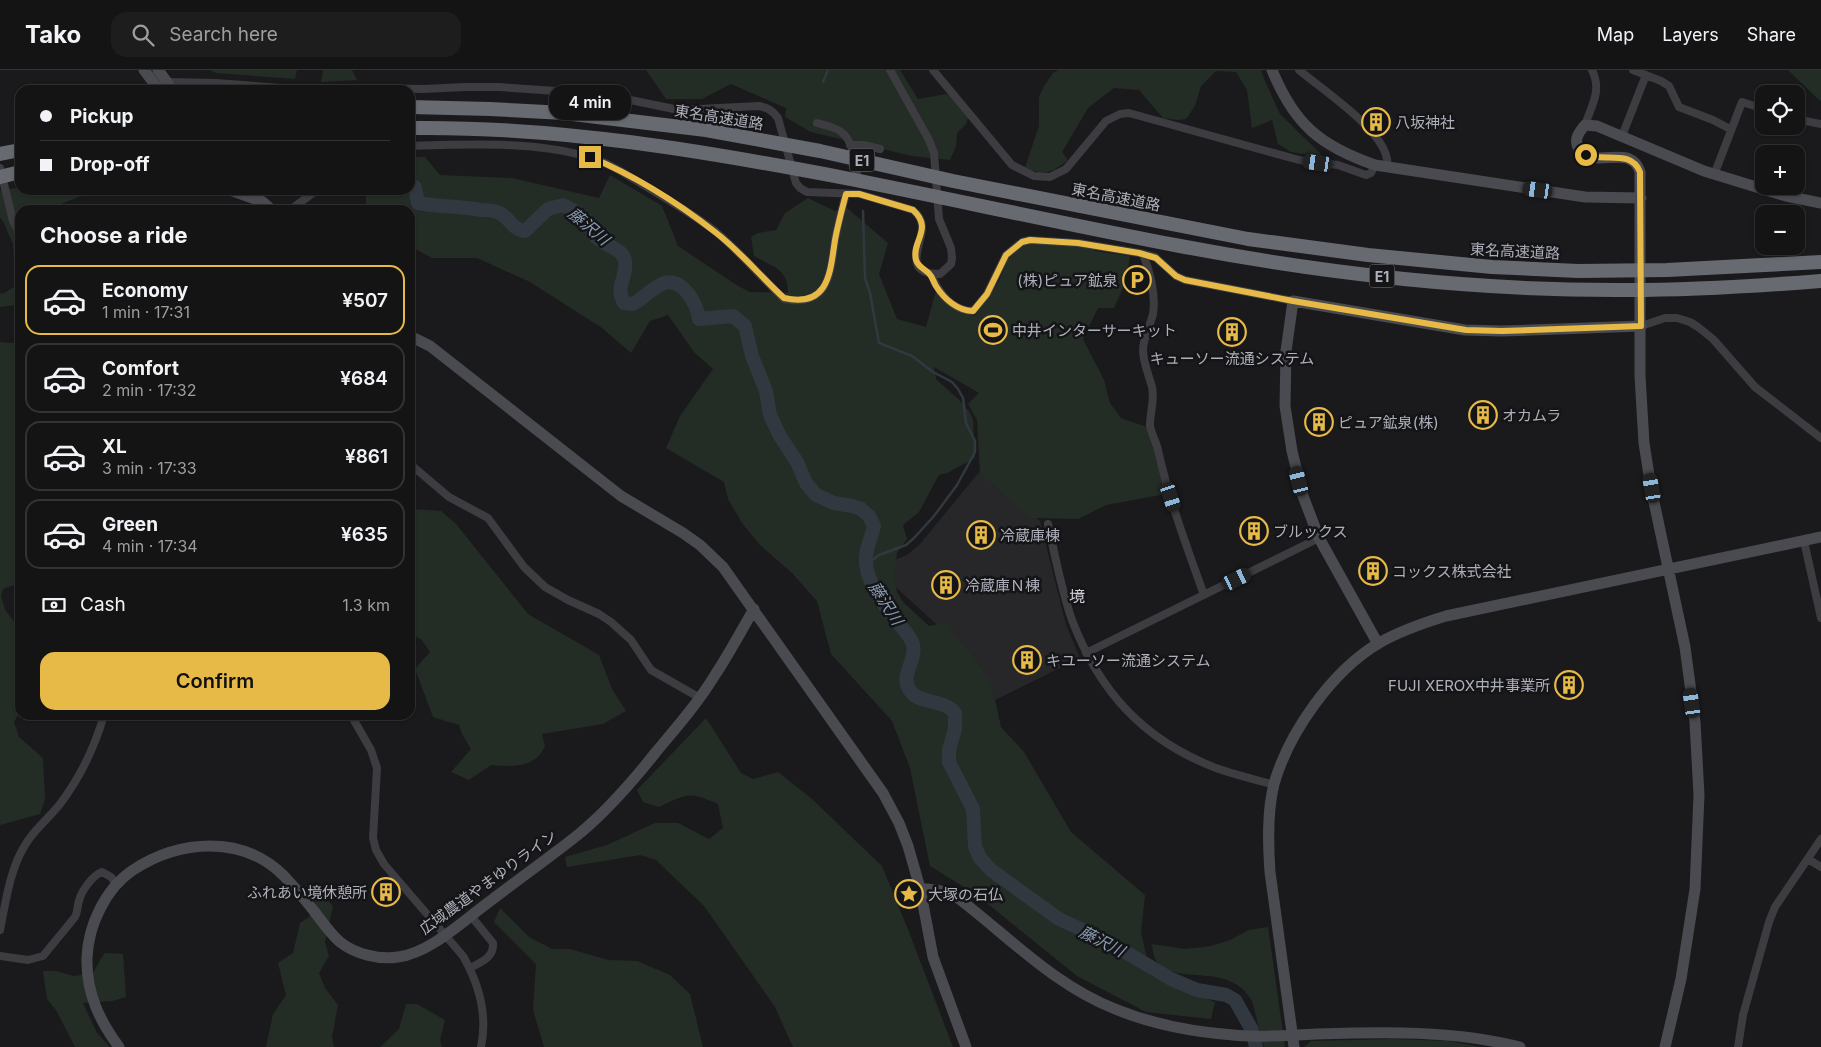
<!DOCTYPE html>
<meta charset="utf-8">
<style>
body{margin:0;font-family:Inter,"Noto Sans JP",sans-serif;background:#1d1d1e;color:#f1f3f6;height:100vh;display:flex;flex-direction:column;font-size:19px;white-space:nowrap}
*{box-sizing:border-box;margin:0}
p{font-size:16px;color:#9d9ea0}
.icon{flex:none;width:28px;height:28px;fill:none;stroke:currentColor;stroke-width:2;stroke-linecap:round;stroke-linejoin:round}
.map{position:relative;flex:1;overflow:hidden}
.panel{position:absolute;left:15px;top:135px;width:400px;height:515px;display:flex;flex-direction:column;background:#141415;border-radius:15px;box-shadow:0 1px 4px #0004,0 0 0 1px #333334}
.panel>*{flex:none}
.guide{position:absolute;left:15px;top:15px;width:400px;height:110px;border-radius:15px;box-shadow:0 1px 4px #0004,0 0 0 1px #333334;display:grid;align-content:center;height:110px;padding:0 25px;background:#141415}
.tools{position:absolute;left:1755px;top:15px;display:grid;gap:10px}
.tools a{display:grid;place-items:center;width:50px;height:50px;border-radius:10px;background:#141415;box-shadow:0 1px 4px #0004,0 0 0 1px #333334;font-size:25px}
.end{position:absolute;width:22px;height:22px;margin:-11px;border:6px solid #e7ba48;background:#111;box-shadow:0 0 0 2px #111}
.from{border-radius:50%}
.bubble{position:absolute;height:35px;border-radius:15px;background:#141415;box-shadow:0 1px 4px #0004,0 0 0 1px #333334;font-size:16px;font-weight:600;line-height:35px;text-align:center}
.car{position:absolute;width:15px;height:30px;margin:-15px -8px;border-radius:6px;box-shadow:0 0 4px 1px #0007;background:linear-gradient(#222 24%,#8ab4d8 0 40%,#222 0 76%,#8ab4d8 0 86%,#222 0)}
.guide b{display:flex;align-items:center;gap:18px;height:48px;font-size:19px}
.guide b+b{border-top:1px solid #333334}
.guide i{width:12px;height:12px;background:#f1f3f6}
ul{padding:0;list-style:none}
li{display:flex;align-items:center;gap:15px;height:70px;margin:0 10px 8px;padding:0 15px;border:2px solid #333334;border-radius:15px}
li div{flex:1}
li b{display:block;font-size:19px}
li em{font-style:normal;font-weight:600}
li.active{border-color:#e7ba48}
li>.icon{width:45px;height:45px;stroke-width:1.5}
h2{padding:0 25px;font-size:22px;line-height:60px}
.pay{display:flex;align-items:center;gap:12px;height:55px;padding:0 25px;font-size:19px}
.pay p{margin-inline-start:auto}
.button{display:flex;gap:10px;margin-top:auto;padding:10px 25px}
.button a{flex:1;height:58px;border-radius:15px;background:#e7ba48;color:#111;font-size:20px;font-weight:600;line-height:58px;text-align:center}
header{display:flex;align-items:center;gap:30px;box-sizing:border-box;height:70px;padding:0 25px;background:#141415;border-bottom:1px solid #333334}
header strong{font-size:24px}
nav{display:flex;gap:28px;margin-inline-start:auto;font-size:18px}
.search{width:350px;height:45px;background:#1d1d1e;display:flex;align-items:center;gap:12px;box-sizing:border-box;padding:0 18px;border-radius:15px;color:#9d9ea0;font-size:19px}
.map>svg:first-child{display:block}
.built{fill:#272629}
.green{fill:#242c26}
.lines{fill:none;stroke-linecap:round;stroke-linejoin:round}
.stream{stroke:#313840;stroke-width:2.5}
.river{stroke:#313840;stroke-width:14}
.street{stroke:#3c3c41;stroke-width:8}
.secondary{stroke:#4a4b51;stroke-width:11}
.highway{stroke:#686a72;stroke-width:14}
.route{stroke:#e7ba48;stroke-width:6}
.labels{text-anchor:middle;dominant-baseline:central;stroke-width:5;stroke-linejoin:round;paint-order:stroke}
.shield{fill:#151517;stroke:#80828a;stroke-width:1}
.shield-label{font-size:14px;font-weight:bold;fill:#aeb1bb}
.street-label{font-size:15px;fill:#aeb1bb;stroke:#151517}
.poi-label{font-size:15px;fill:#aeb1bb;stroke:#151517;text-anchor:start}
.water-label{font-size:16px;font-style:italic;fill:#889cb3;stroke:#151517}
.neighbourhood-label{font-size:16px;fill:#cfd0d7;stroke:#151517}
</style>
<header>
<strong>Tako</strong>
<div class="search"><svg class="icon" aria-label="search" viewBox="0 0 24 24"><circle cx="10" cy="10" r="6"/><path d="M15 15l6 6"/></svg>Search here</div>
<nav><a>Map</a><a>Layers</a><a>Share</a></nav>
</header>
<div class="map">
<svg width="1821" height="977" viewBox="0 0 1821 977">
<rect width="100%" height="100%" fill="#1a1a1c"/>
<path class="built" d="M980,401L1040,451L1066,555L1080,588L985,635L945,562L889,511L892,491L907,485L920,474Z"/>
<path class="green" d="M210,0H297L295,9L216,3Z
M323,0H352L357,10L321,12Z
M646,0H900L918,29L946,24L958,31L969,44L966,54L957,63L956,76L950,90L912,86L811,62L785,47L786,38L731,14L702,29H666Z
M1058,0H1261L1264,9L1280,44L1325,88L1291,82L1278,74L1272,50L1252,58L1247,20L1236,2L1216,1L1201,16L1195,36L1186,49L1177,50L1163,48L1139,20L1114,18L1088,38L1062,82L1068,90C1051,103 1046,106 1025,98L1039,56V27L1044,16L1053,3Z
M1788,0H1821V31L1817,28Z
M410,87H425L440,105L512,108L599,128L610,105L662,136L678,176L738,216L750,222L788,223C788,199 773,197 754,186L751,167L758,163L776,160L785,143L808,128L835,141L847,138L888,173L879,204L897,249L926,257L936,221L959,241L975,246L999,211L1009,187L1015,181L1026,174H1048L1095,178V181L1130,186L1126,211L1114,238H1098L1083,269L1104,310L1110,333L1121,348L1150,358L1166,424L1106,435L1078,449L1030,448L980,404L977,350L968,334L979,323L934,297L936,309L958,329L969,341L973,349L975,388L947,403L939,405L919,442L903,455L907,469L897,483L894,509L897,522L903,532L929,556L950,552L953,564L970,582L991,612L1001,657L1024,682L1071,762L1145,825L1141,862L1151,906L1215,932L1211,949L1146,942L1077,906L978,826L930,796L910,698L892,651L831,584L817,531L792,503L759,474L742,453L728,429L724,412L666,378L680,346L713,299L694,282L668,245L650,251L631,283L602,258L530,212L477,188H432L410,176V140H366V127L360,120H410Z
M20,117V120H96L46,140H20V234L16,235L0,237V223L3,224L15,216L13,174L3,151L0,148V121Z
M20,270V514L4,518L1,525L5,540L20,559V641L14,652L19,667L43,688L45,729L40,744L0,755V272L12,273Z
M413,439L441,441L456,454L528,544L599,585L612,619L626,641L603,654L542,664L545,676C536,698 512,697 491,695L469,710L451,702L471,679L462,664L459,655L433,647L415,599L430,582L421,569L410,564V441Z
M706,648L741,703L753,709L778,702L812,729L882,796L909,862L953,977H793L775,937L704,836L656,790L640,785L567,797L565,787L607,775L655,753H678L709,769L723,758L718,734C687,721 688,724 659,737L643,732L637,720Z
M314,816L333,836L325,872L329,886L319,903L325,918L338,935L332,967L334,977H266L273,944L286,925L278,893L293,883L300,853L309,847L317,836L307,817Z
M500,838L529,867L552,879H570L608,890L637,891L670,905L690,924L703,977H544L533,940L536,894L494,852Z
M1268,857L1285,977H1264L1252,931C1230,891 1178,916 1158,893C1153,888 1153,880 1152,874L1185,879L1211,876L1230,870L1249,860Z
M105,883L123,884L126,927L112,931L83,933L97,963L110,977H75L56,940L47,929L43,901H56L74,906L93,903L100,890Z
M406,934H417L445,950L440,970L442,977H380L399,959Z
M1393,969L1449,971L1481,977H1304L1311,971Z"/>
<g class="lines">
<path class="stream" d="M823,12L828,0
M863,141L865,208L870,223L879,273L912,286L933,302L952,312L958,319L963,328L966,353L975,371V382L957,415L934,446L914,468L906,475L879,485L867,494"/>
<path class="river" d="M415,117L418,133C439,137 460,136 481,140C486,140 492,140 497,142C510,146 510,159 525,161L548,139L563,135C571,139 580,143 586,150C590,155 592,162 596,167C605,176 623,178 625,191C628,208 614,215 624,233L633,234C642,229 654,217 662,214C682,205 697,234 699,249L733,246L745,256L752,286L766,321L770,345L780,366L797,392L806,413L816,425L834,433L852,436L861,439L869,446L874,456C872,466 867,475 866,486C864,509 882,533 896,550C902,558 911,566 913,575C917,592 898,606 911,622C920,634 944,629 955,643V659L949,680V692L973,739L975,777L980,788L991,800L1059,849L1107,871L1171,909L1197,920L1226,925L1235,930L1252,960L1256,977"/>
<path class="street" d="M933,0L1012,95L1034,106L1050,107L1066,99L1106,51L1120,44L1129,43L1299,90L1338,95L1366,105L1371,103L1375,95
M1299,0C1321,19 1393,65 1387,97
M1633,0L1661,11L1669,16L1679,37L1713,50L1730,59
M164,12L216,13L307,20
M327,20L351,18L424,19L465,17H498L601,24L679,40L759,36C768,38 772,40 778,48L796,113L800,118L807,122L859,124L913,140C918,144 922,150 922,157C922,176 901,204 940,204L951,194L952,188L951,178L939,149L934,83L929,70L890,0
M1796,49L1821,54
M817,53C824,55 834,57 840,61C855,71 856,97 858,113
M1585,55C1592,34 1602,21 1592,0
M1622,66L1646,5
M850,75H864L880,79
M410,76C465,74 535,71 588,87C608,92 625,104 642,114C667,129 693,144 716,162C740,182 761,207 784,229C830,238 830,203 835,170C838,154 842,139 846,124
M0,98L13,151L20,164
M1714,105L1742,32L1764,39
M290,140L317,120
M1143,184C1150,201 1156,225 1153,244C1150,256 1143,268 1143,280C1143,293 1149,305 1152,317C1155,330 1150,342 1150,355C1151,364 1156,371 1158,380C1169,430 1187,477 1204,525
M931,204C938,222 952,241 973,241L987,224L1006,185L1022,172L1030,170L1078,173L1139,183L1155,187L1176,206L1185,210L1293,231
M1641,256L1665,248H1677L1690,252L1698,257L1713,269L1755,317L1821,368
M410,394L449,427L488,448L524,497L545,517L568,530L599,544L611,552L631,570L651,600L700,628
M1048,454C1055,485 1061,519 1072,550C1099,621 1143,670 1216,698C1235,705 1255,709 1274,715
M1804,471L1821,548
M1086,583L1319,468
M351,645L371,680L377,698L373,768L376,780L384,794L463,886C479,914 488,944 481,977
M1808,789L1821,797
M0,860C6,831 10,797 27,772C36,758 49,748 60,734C79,709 95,676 104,645
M0,886L28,890L43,886L75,847C78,841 77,837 79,831C81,821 93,805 102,802L111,807L117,815
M470,898C481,892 494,888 493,873L471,846
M1738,977L1743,945L1769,852L1775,837L1821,769"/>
<path class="secondary" d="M144,0L159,20
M158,0L167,12L171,20
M1272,0C1294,54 1320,76 1375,95L1585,127L1641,128
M230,120L263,132L272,140
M410,266L430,276L621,426L683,463L700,475L723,497L883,723L899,753L908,776L920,818L933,887L966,977
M1378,574L1319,468L1303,426L1292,381L1285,336L1286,281L1293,231L1465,260L1502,261L1641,256
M920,818L941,821L958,828C1009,867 1054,915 1115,939C1152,954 1193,962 1233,965C1260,968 1289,965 1316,964C1384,962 1453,960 1520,977
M119,977C99,950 86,922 87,888C88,855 106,818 133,800C179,770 242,764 284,806C297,820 309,834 320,849C326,857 333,866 340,872C355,884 379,890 398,887C430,883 464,850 489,832C519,809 550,787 579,764C608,740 633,711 656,682C677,657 698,633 715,605C729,584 741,561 754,539
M1294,977L1270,802C1268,773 1267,742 1274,714C1289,662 1332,601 1379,573C1400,561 1423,553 1446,546L1821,467
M1665,977L1681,909L1695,819L1699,725L1695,652L1685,577L1651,418L1644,373L1640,306V102C1638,95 1635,91 1627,88C1613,84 1589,95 1579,79C1573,70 1579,62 1585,55L1597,56L1704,101L1786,126L1821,133"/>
<path class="highway" d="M410,37L490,39L564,43L706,60L820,81L953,111L1248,169L1368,185L1492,197L1578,201L1667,200L1821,192
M410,58C558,56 705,81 850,109C960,131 1070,155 1180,176C1327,204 1478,221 1628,220C1692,220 1757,216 1821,211
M0,84L20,80
M0,107L20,102"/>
</g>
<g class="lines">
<path class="route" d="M590,87C633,105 678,133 715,162C740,181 761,207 784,228C829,238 830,203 835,170C838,154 842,139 846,124H859L913,140C934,159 911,171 916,190C919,199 927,199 931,206C933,209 934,213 936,216C944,229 958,241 973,241L987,224L1006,185L1022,172L1030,170L1078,173L1139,183L1156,188L1176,206L1185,210L1293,231L1466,260L1502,261L1641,256L1640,102C1631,79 1605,92 1586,85"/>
</g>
<defs>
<symbol id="building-ring" viewBox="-11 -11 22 22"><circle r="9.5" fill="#151517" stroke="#e7ba48" stroke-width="1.5"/><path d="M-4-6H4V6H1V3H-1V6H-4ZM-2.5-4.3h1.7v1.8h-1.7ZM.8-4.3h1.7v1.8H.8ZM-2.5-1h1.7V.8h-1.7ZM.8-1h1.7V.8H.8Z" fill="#e7ba48"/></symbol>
<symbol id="parking-ring" viewBox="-11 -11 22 22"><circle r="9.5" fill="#151517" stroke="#e7ba48" stroke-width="1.5"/><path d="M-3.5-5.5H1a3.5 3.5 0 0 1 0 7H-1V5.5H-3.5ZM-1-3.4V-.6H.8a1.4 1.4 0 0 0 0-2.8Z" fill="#e7ba48"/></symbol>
<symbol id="stadium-ring" viewBox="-11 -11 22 22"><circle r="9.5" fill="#151517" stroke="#e7ba48" stroke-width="1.5"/><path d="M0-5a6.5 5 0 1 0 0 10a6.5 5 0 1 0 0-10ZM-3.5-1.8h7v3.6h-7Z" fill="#e7ba48"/></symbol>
<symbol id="sight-ring" viewBox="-11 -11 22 22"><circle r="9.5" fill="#151517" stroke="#e7ba48" stroke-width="1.5"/><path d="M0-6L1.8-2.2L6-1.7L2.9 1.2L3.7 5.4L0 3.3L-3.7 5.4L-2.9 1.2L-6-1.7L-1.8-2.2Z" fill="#e7ba48"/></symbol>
</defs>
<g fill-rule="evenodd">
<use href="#building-ring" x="1360" y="36" width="32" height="32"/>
<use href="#parking-ring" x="1121" y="194" width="32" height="32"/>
<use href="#stadium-ring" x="977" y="244" width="32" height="32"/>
<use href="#building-ring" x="1216" y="246" width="32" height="32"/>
<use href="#building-ring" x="1467" y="329" width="32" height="32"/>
<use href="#building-ring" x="1303" y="336" width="32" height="32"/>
<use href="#building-ring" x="1238" y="445" width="32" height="32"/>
<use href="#building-ring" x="965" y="449" width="32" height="32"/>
<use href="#building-ring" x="1357" y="485" width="32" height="32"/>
<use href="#building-ring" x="930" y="499" width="32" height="32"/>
<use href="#building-ring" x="1011" y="574" width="32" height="32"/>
<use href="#building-ring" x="1553" y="599" width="32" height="32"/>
<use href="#building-ring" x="370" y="806" width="32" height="32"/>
<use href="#sight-ring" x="893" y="808" width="32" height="32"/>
</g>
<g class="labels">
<g class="shield">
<rect x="849.5" y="78.5" width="25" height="23" rx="4"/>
<rect x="1369.5" y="194.5" width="25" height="23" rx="4"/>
</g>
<g class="shield-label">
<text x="862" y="90">E1</text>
<text x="1382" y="206">E1</text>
</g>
<g class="street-label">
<text transform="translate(719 47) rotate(9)">東名高速道路</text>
<text transform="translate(1116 127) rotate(11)">東名高速道路</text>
<text transform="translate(1515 181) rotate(3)">東名高速道路</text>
<text transform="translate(488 812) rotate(-36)">広域農道やまゆりライン</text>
</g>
<g class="poi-label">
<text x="1395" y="52">八坂神社</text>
<text x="1118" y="210" text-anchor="end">(株)ピュア鉱泉</text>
<text x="1012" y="260">中井インターサーキット</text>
<text x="1232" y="288" text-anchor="middle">キューソー流通システム</text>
<text x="1502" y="345">オカムラ</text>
<text x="1338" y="352">ピュア鉱泉(株)</text>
<text x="1273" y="461">ブルックス</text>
<text x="1000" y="465">冷蔵庫棟</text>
<text x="1392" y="501">コックス株式会社</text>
<text x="965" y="515">冷蔵庫Ｎ棟</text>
<text x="1046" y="590">キユーソー流通システム</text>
<text x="1550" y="615" text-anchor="end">FUJI XEROX中井事業所</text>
<text x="367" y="822" text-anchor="end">ふれあい境休憩所</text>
<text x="928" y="824">大塚の石仏</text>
</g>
<g class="water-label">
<text transform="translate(589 156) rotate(40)">藤沢川</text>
<text transform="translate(886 533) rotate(57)">藤沢川</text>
<text transform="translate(1102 871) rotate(27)">藤沢川</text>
</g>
<g class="neighbourhood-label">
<text x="1077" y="526">境</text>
</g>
</g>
</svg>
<div class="tools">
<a><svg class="icon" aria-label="locate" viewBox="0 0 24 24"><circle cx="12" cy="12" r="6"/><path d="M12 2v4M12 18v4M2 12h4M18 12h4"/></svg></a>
<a>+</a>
<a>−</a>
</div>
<i class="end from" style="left:1586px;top:85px"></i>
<i class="end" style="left:590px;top:87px"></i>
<div class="bubble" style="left:549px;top:15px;width:82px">4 min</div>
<i class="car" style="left:1318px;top:93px;rotate:278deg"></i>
<i class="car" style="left:1538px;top:120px;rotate:278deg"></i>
<i class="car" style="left:1299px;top:411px;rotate:346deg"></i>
<i class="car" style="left:1652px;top:418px;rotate:350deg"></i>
<i class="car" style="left:1171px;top:427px;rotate:162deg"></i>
<i class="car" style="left:1237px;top:509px;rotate:64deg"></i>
<i class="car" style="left:1692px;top:633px;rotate:352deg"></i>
<div class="guide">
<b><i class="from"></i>Pickup</b>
<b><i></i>Drop-off</b>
</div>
<section class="panel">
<h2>Choose a ride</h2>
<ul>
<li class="active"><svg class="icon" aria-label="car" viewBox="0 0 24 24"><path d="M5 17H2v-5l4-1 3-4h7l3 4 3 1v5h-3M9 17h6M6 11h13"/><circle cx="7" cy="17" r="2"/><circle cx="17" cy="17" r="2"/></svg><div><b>Economy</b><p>1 min · 17:31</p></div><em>¥507</em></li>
<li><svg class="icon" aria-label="car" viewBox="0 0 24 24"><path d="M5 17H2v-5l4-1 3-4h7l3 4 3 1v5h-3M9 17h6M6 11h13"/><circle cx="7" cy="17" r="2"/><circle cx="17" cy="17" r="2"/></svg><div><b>Comfort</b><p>2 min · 17:32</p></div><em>¥684</em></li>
<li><svg class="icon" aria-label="car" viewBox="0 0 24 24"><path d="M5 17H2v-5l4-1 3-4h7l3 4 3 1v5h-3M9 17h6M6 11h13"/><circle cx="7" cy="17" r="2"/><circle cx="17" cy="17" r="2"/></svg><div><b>XL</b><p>3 min · 17:33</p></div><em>¥861</em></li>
<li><svg class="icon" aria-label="car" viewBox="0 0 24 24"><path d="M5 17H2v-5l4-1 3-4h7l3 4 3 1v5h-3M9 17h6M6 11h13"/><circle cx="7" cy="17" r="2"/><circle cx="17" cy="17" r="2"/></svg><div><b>Green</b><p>4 min · 17:34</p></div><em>¥635</em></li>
</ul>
<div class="pay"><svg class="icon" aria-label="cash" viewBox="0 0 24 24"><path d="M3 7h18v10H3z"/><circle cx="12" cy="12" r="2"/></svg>Cash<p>1.3 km</p></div>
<div class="button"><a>Confirm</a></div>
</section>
</div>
